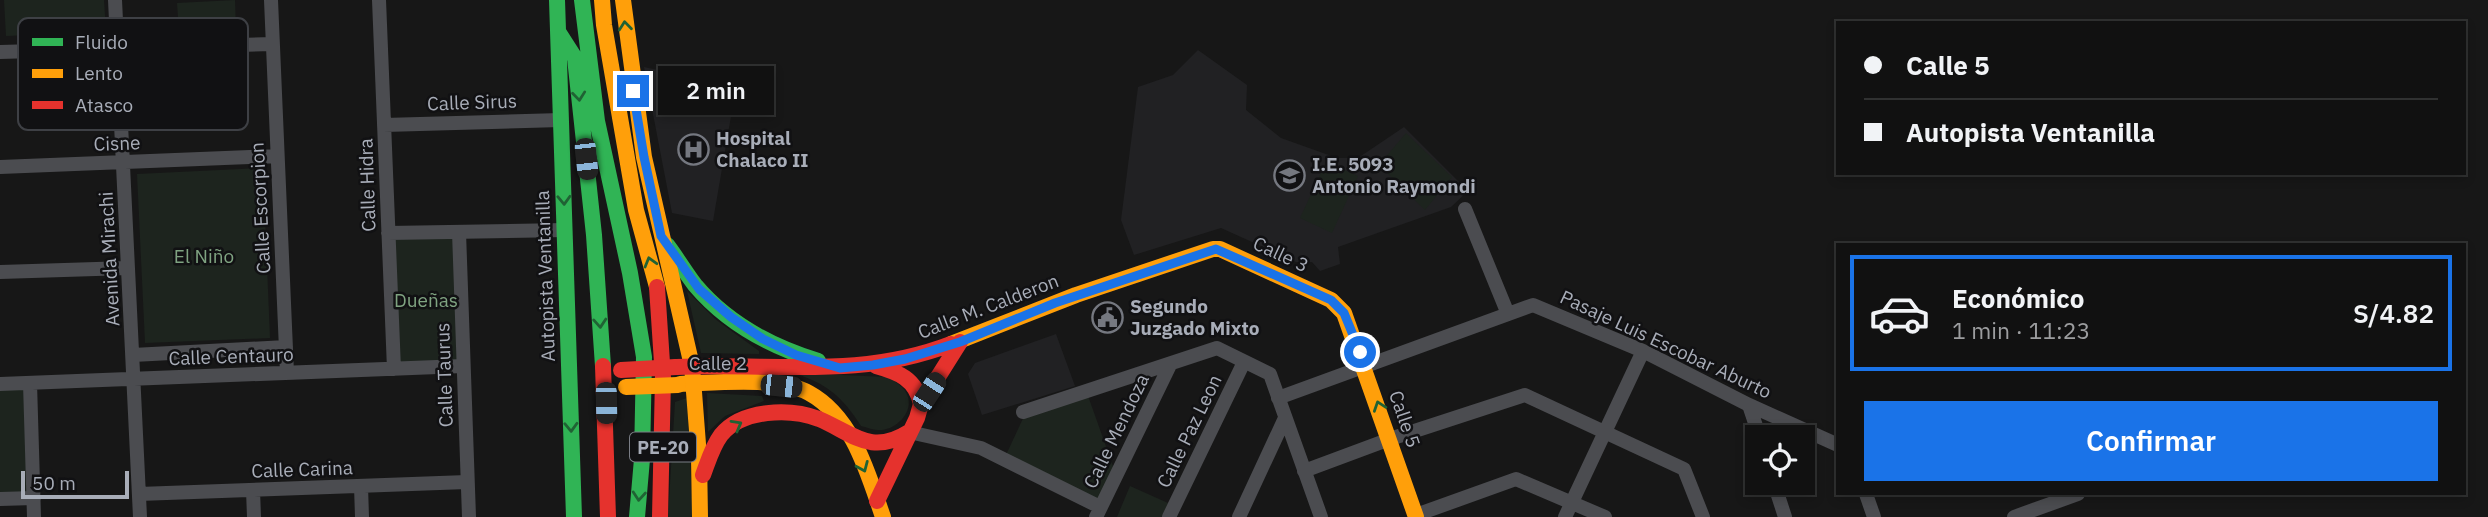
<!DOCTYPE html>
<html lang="es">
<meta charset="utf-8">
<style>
body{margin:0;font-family:"IBM Plex Sans",sans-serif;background:#1e1f1f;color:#f1f3f6;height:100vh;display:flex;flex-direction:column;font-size:26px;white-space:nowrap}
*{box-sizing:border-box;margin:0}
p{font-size:23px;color:#9c9d9f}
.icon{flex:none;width:38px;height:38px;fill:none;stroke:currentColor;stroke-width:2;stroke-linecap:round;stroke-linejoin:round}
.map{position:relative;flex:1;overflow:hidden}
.panel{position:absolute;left:1836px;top:243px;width:630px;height:252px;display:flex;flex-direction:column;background:#111;border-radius:0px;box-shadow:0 4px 10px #0003,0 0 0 2px #303131}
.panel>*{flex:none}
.banner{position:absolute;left:1836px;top:21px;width:630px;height:154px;border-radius:0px;box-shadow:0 4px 10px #0003,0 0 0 2px #303131;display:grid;align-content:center;height:154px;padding:0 28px;background:#111}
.controls{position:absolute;left:1745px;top:425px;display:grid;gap:14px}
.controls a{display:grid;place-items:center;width:70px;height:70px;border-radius:0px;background:#111;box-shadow:0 4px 10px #0003,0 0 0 2px #303131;font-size:35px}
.scale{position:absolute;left:21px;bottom:18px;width:108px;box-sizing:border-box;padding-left:7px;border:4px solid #a8adb8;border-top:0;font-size:19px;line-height:24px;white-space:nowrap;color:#a8adb8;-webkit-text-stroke:5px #111113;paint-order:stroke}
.end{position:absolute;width:32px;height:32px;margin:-16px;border:9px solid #1a73e8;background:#fff;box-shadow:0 0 0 4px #fff}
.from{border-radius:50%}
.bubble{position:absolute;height:49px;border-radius:0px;background:#111;box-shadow:0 4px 10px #0003,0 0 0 2px #303131;font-size:23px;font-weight:600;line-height:49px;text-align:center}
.car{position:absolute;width:21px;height:42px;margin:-21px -10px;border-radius:9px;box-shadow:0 0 5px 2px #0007;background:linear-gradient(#222 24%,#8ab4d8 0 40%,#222 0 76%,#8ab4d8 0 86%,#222 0)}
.banner b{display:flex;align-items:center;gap:24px;height:66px;font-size:26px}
.banner b+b{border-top:2px solid #303131}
.banner i{width:18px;height:18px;background:#f1f3f6}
ul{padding:12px 0 0;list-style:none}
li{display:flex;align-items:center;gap:21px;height:116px;margin:0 14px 10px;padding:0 14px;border:4px solid transparent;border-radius:0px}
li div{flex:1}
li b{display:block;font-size:26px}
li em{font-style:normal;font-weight:600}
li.active{border-color:#1a73e8}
li>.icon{width:63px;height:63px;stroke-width:1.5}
.button{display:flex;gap:14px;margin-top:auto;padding:14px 28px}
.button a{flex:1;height:80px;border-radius:0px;background:#1a73e8;color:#fff;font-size:28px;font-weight:600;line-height:80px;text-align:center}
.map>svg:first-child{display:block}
.built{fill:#212123}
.green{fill:#1d241e}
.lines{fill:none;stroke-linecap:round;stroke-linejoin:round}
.street{stroke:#4b4c50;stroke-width:14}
.fast{stroke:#30b455;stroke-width:16}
.slow{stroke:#ff9f0a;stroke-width:16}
.jam{stroke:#e5322d;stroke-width:16}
.slow-bridge{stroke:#ff9f0a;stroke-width:16}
.jam-bridge{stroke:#e5322d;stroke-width:16}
.oneway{stroke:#206234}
.route{stroke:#1a73e8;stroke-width:9}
.labels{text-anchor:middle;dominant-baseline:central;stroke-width:5;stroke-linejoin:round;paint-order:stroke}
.shield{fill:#111113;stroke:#7b7e86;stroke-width:2}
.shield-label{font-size:18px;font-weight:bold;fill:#a8adb8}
.street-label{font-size:19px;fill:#a8adb8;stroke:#111113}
.poi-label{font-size:19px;font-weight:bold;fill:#a8adb8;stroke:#111113;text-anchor:start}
.park-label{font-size:19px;fill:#7fa381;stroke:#111113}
.key{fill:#111113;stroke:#3e4045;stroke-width:2}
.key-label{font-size:19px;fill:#a8adb8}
</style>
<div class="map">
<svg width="2488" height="517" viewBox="0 0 2488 517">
<rect width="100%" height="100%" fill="#171717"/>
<path class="built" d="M1198,50L1247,85L1246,110L1281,138L1337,158H1358L1404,127L1468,191L1451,207L1338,247L1340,264L1320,271L1312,262H1296L1221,228L1134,255L1121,220L1138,87L1173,75Z
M644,67L736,87L713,221L672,213Z
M1056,334L1075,386L982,415L968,374L975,363Z"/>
<path class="green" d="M4,0H104L106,32L6,36Z
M235,0L236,30L179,32L177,3Z
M1406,133L1452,177L1425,210L1379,165Z
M1326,162L1358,176L1332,233L1300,218Z
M263,168L270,338L145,343L137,174Z
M459,235L463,366L393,364L388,237Z
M687,291L715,319L759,351V354L701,353Z
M794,373L888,377C896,382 905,387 908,397C913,414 894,431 878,430C873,430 866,427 861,426C842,396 827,384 794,373Z
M27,386L30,495H0V387Z
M707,393L762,396L764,401L725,416L708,432Z
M1087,393L1114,469L1098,503L1005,457L1026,412Z
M687,398L693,517H668L675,402Z
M1130,486L1168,503L1162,517H1117Z"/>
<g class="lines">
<path class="street" d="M115,0L140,517
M271,0L287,373
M379,0L394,369
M0,52L272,44
M384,125L561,120
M0,167L277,156
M1465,209L1508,314
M459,232L469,517
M388,233L565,230
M0,272L128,268
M133,355L286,347
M30,383L34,517
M0,384L463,366
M1278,398L1533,305L1643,351L1749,405L1838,445
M1749,405L1760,438
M1023,412L1217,348L1270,374L1321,517
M909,432L981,448L1100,507
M1304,471L1390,439L1525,395L1684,469L1703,517
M1774,483L1785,517
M361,486L362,517
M253,490L254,517
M139,494L467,482
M1866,494L1874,517
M0,499L34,498
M1096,517L1171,363
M1169,517L1244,362
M1239,517L1285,418
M1420,517L1424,512L1516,479L1605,517
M1565,517L1643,351
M2014,517L2078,494"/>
<path class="fast" d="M557,0L574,517
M582,0L597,121L630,273L644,357L642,459L637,517
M559,33L575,58L594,235L603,366
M667,245C677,258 685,272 695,285C727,323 772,347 818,361"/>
<path class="slow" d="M602,0L604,25L636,210L657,287
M623,0L644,157L692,366L699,457L700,517
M951,344L1076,295L1213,249H1220L1331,300L1344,313L1416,517
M680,384C716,383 777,376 809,393C853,417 868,474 883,517"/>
<path class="jam" d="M657,287L663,378L660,517
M603,366L608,517
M876,366C898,372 916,379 921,404
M676,367C772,362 857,380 951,344
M703,475C708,462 712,447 721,435C742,409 790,408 819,419C854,434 871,456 909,432
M877,501L917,418L921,404L960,342"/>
<path class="slow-bridge" d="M626,387L678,385"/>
<path class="jam-bridge" d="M621,370L676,367"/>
</g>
<defs><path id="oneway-chevron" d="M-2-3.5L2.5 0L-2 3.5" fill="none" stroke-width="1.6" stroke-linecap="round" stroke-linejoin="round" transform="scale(1.75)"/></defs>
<g class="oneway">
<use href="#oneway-chevron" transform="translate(625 26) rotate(-96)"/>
<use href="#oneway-chevron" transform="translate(579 96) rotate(84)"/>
<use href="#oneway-chevron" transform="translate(564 200) rotate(88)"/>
<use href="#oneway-chevron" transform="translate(650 262) rotate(-106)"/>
<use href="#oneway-chevron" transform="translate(600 323) rotate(86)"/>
<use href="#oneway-chevron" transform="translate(1379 406) rotate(-109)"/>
<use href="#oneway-chevron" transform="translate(737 425) rotate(-29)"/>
<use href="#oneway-chevron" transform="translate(571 427) rotate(88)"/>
<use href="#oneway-chevron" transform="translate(863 467) rotate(67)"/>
<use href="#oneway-chevron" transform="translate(639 496) rotate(95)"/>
</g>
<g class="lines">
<path class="route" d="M633,91L644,157L661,236L699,289L731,317L763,339L796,355L840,368L873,365L905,359L960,342L1055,303L1216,249L1331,300L1344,313L1360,352"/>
</g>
<defs>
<symbol id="hospital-ring" viewBox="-11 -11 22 22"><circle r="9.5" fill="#111113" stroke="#757880" stroke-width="1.5"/><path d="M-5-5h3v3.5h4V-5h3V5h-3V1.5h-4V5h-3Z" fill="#757880"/></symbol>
<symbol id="school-ring" viewBox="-11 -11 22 22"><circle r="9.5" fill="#111113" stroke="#757880" stroke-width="1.5"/><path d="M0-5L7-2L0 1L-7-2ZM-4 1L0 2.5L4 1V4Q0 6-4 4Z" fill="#757880"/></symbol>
<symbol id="civic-ring" viewBox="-11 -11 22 22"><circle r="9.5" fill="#111113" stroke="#757880" stroke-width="1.5"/><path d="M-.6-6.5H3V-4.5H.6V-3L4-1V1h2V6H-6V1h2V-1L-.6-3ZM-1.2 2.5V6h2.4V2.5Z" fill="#757880"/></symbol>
</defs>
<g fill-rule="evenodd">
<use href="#hospital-ring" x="676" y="132" width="35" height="35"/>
<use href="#school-ring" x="1272" y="158" width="35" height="35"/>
<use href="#civic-ring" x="1090" y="300" width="35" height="35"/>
</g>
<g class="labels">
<rect class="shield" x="630" y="432.5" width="66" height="29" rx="5"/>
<g class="shield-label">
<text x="663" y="447">PE-20</text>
</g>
<g class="street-label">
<text transform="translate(472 102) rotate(-2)">Calle Sirus</text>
<text transform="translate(117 143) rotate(-2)">Cisne</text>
<text transform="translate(367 185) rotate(-92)">Calle Hidra</text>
<text transform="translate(260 208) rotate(-93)">Calle Escorpion</text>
<text transform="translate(1281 254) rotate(25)">Calle 3</text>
<text transform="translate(109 259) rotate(-93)">Avenida Mirachi</text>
<text transform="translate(545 276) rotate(-92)">Autopista Ventanilla</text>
<text transform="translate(988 306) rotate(-21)">Calle M. Calderon</text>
<text transform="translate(1666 344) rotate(25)">Pasaje Luis Escobar Aburto</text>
<text transform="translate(231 356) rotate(-2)">Calle Centauro</text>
<text x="718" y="363">Calle 2</text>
<text transform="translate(444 375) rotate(-92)">Calle Taurus</text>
<text transform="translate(1405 419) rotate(71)">Calle 5</text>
<text transform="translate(1116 431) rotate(-64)">Calle Mendoza</text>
<text transform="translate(1189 431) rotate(-64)">Calle Paz Leon</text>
<text transform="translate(302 469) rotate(-2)">Calle Carina</text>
</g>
<g class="poi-label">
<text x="716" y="138">Hospital<tspan x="716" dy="22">Chalaco II</tspan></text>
<text x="1312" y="164">I.E. 5093<tspan x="1312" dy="22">Antonio Raymondi</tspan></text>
<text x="1130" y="306">Segundo<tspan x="1130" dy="22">Juzgado Mixto</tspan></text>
</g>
<g class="park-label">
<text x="204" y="256">El Niño</text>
<text x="426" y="300">Dueñas</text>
</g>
</g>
<rect x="18" y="18" width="230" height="112" rx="10" class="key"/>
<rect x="32" y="38" width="31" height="8" fill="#30b455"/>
<rect x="32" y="69" width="31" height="9" fill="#ff9f0a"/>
<rect x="32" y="101" width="31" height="8" fill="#e5322d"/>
<g class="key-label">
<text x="75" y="49">Fluido</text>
<text x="75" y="80">Lento</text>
<text x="75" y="112">Atasco</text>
</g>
</svg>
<div class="controls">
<a><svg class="icon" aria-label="locate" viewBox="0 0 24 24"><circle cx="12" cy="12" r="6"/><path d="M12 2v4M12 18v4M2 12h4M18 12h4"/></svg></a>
</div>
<div class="scale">50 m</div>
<i class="end from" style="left:1360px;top:352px"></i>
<i class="end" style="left:633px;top:91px"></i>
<div class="bubble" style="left:658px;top:66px;width:116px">2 min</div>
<i class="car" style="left:586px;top:159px;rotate:174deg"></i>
<i class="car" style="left:781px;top:386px;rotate:96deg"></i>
<i class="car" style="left:929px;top:392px;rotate:33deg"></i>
<i class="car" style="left:606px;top:403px;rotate:179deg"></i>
<div class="banner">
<b><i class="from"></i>Calle 5</b>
<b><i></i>Autopista Ventanilla</b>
</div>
<section class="panel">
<ul>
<li class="active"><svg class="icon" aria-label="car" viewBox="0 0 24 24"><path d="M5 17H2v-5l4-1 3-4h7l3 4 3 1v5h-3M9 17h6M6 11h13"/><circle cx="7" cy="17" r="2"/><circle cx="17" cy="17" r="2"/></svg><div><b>Económico</b><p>1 min · 11:23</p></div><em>S/4.82</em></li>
</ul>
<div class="button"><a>Confirmar</a></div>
</section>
</div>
